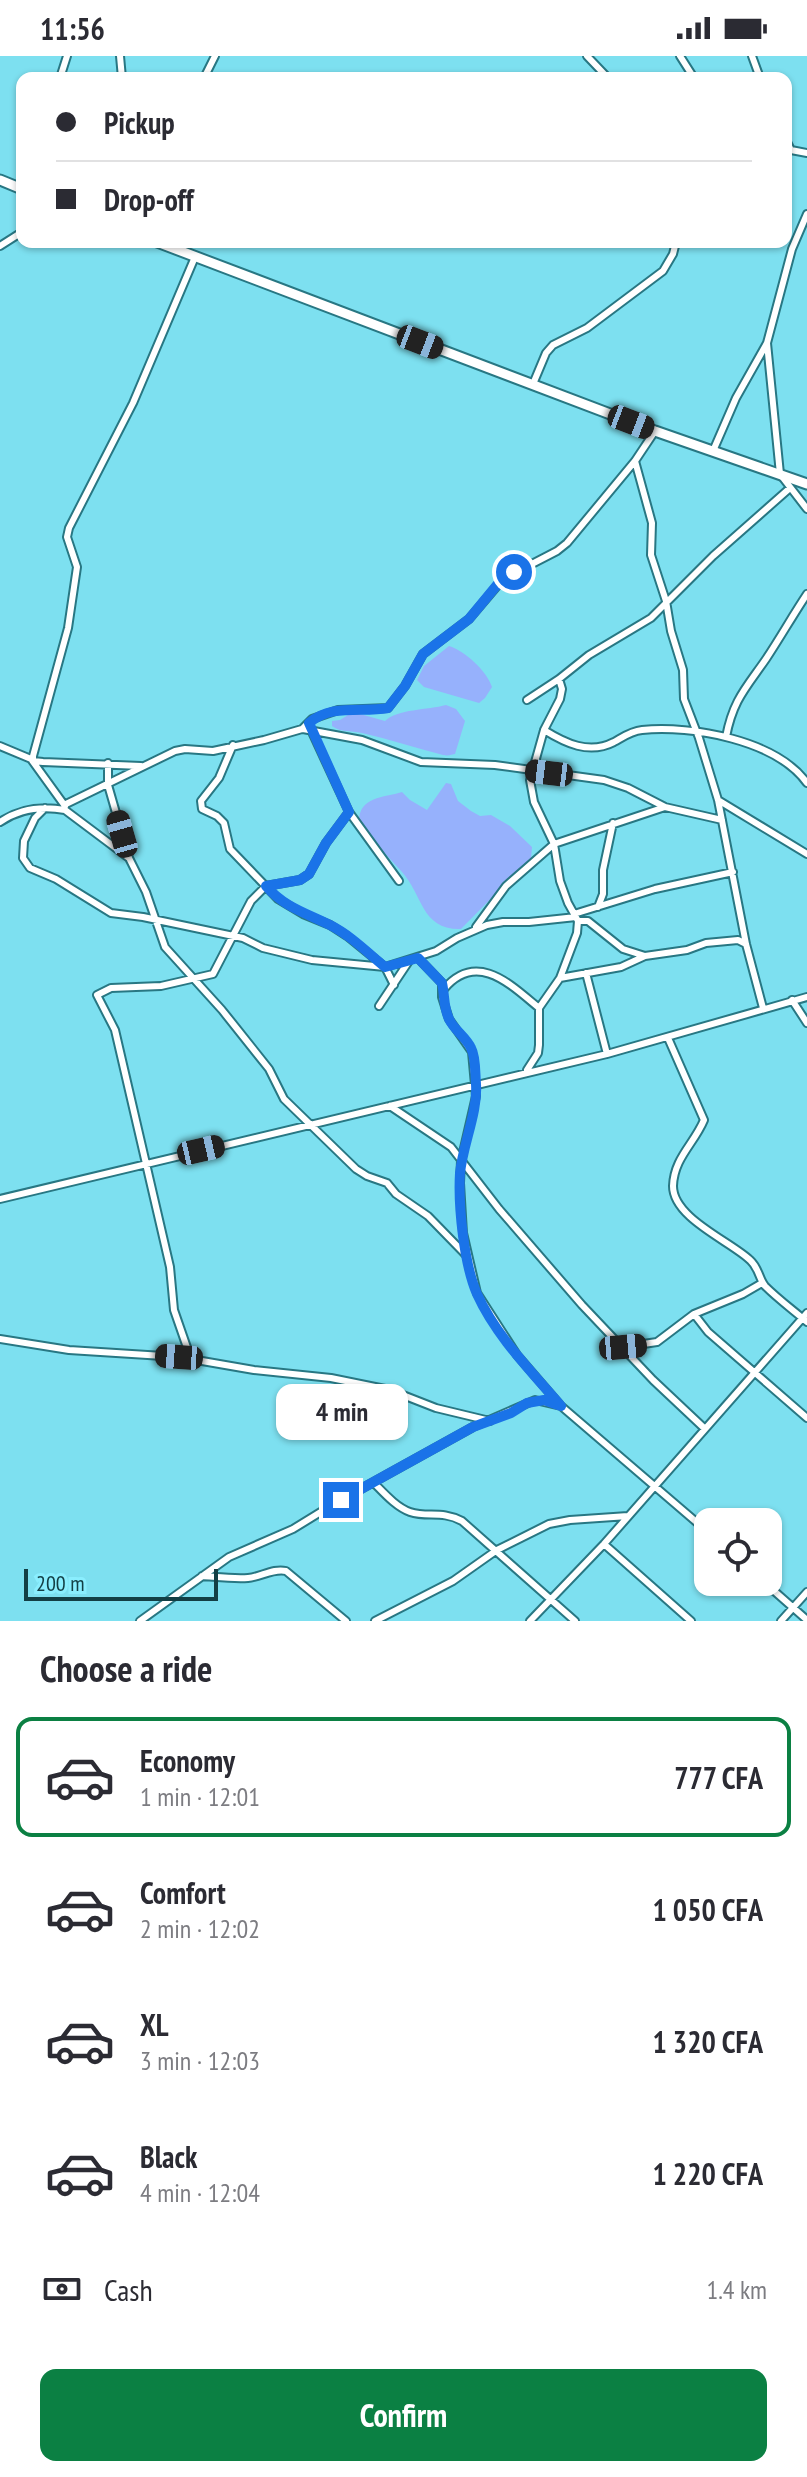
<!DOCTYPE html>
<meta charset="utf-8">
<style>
body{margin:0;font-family:"PT Sans Narrow",sans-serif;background:#f7f7f7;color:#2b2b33;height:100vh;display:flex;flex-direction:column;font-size:30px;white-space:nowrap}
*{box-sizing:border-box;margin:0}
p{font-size:26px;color:#7c7c81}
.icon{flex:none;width:44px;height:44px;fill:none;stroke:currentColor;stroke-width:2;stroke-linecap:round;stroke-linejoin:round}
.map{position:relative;height:1565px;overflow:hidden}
.drawer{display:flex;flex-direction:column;background:#fff;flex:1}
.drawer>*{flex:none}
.banner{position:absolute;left:16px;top:16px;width:776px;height:176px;border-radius:16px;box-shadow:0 2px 6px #0004;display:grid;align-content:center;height:176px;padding:0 40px;background:#fff}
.buttons{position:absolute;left:694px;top:1452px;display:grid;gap:16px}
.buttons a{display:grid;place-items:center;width:88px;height:88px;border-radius:16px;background:#fff;box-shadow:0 2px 6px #0004;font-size:40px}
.scale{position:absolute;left:24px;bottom:20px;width:194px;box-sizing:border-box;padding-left:8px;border:4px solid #133f45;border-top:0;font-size:22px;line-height:28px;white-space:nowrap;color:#133f45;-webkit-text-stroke:6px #8aeefe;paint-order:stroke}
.end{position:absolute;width:36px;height:36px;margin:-18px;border:10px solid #1a73e8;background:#fff;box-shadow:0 0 0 4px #fff}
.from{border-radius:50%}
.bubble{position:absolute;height:56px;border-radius:16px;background:#fff;box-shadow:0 2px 6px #0004;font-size:26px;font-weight:600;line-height:56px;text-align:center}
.car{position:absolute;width:24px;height:48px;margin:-24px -12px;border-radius:10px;box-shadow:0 0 6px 2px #0007;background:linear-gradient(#222 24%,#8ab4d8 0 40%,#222 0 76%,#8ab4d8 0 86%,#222 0)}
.banner b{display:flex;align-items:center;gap:28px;height:76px;font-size:30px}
.banner b+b{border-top:2px solid #e1e1e2}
.banner i{width:20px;height:20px;background:#2b2b33}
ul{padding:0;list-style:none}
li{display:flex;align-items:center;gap:24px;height:120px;margin:0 16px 12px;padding:0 24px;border:4px solid transparent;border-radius:16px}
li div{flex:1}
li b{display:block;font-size:30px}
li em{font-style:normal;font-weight:600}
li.selected{border-color:#0b8043}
li>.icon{width:72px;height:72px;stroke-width:1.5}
h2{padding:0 40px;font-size:36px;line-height:96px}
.pay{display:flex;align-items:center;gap:20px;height:88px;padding:0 40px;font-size:30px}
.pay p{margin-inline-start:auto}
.button{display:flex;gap:16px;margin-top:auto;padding:16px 40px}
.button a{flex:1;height:92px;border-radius:16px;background:#0b8043;color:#fff;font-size:32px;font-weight:600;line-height:92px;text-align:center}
.status{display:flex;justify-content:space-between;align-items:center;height:56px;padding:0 40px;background:#fff;direction:ltr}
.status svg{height:22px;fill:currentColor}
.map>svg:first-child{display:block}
.water{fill:#96b1fc}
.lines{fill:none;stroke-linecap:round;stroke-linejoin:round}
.minor-casing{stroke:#287783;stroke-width:10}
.secondary-casing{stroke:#287783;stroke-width:13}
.minor{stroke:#fff;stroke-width:6}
.secondary{stroke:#fff;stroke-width:9}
.route{stroke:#1a73e8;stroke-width:10}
</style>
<div class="status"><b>11:56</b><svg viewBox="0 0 49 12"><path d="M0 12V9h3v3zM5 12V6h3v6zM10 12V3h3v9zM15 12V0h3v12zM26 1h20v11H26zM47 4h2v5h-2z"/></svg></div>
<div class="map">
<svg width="807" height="1565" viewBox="0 0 807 1565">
<rect width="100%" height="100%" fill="#7de0f0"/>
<path class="water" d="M449,590C465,595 487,615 492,631L485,642L479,647L424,631L417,624L424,610Z
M446,649L456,653L465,665L455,698C449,699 449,700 443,699C416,692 389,683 362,677C350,674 342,677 332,670V665L340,664L353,656L385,665C397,653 428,654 446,649Z
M446,727L451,728L458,745L471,755L480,760L491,759L510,770L532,791L531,802L461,873C421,874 423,839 402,816C388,801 374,785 359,769C357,740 383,742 402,736L410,744L427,754Z"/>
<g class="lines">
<defs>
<path id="minor" d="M120,0L122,22
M587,0L608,22
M680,0L694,22
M752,0L760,22
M60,22L67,0
M204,22L215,0
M786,84L791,94L807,97
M0,190L22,176
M767,287L780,418L807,453
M533,328L546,297L553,289L587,272L663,215L673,198L676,186
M713,395L736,342L767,287L792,193L807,158
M635,405L652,467L651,499L666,545L671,575L683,614L684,643L699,682L718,744L746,888L763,952
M527,644L559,623L589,599L651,562L713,500L790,432
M303,673L362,684L421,706L495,709L604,724L628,732L665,751L722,764
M311,674L349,756L399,825
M544,674C565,687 589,699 614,686C623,681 631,675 642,674C692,669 776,684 807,727
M726,681C733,644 746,632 766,603C780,582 793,559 807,538
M233,689L219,722L201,745L202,753L217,760L224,767L230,793L278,843L303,858L330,869L347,880L385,911L394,929
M0,690L31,703L65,750
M108,707V729L129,802
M141,710L43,706L33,705V700L68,572L77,511L67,481L69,472L133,347L195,201
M718,744L807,798
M66,748L175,695L185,693L213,695L264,684L302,673L312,663L338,654L388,652L405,630L423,598L469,563L503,523L557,495L567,487L635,405L655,375
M45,752L35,762L24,785L23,802L30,812L56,823L111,857L143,861L243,882L263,892L312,904L385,911L436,895L457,882L487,869L503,866H529L576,861
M0,766C19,753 42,750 65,754L129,802L146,836L165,891L222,954L269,1013L284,1043L356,1113L367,1120L387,1127L396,1138L428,1160L466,1199
M598,851L603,838V814L613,767
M574,858L655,833L733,816
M578,865H588L623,893L645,900
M476,871L506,830L554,788L665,751
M418,902L442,927V941L449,963L472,996L476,1040L461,1105L460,1127L463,1177L477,1237L517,1299L561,1350L708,1476
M586,917L607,998
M560,922L621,911L645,900L687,894L706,887L738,884L746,888
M444,933C477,894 511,929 539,952
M792,944L807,967
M379,950L409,905
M668,982L704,1064C694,1088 674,1102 673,1130C673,1162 730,1185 750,1204C759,1212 759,1223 765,1230C778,1243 793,1254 807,1266
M527,1014L538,997L539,989V952L560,922L577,877L578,865L568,847L560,825L554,788L534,746L530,724L544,674L560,643L562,633L559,623
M390,1050L451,1091L499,1153L582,1249L653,1324L704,1372
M0,1143L607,998L807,941
M694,1258L708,1276L807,1362
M0,1283L69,1294L179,1301L254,1314L331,1322L390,1334L436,1352L490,1365
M623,1291L657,1286L694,1258L743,1238L762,1227
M191,1303L174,1254L170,1211L115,974L97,939L111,932L161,930L213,918L251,845L266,830L300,824L309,818L326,787L349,756
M374,1427C384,1437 396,1451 410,1456C428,1462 441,1454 462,1465L575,1565
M604,1488L691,1565
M202,1520C217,1521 233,1523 248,1522C261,1521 273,1512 286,1515L346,1565
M764,1526L807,1564
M140,1565L229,1501L293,1473L332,1449L473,1371L535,1344L561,1350
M375,1565L453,1525L497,1494L549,1468L570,1464L628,1460
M530,1565L604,1488L807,1257
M781,1565L807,1536"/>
<path id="secondary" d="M0,124L22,133
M157,186L655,375L807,428"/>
</defs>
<use href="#minor" class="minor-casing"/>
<use href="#secondary" class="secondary-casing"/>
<use href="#minor" class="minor"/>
<use href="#secondary" class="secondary"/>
</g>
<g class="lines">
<path class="route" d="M341,1444L473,1371L511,1357L527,1347L544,1344L561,1350C531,1315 496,1280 477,1238C464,1208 458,1150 460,1117C463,1088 478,1056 476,1028C475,1017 476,1001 471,992C466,981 454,974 449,963C443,950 445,940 442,927L418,902L385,911C367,896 350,879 330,869C306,857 284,851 266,830L300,824L309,818L326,787L349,756L309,667C332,647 361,657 388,652L405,630L423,598L469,563L497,529L514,516"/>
</g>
</svg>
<div class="buttons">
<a><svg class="icon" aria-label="locate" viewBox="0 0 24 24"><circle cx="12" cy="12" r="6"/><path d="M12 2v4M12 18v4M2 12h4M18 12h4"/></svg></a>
</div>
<div class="scale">200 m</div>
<i class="end from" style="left:514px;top:516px"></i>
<i class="end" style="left:341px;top:1444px"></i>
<div class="bubble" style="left:276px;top:1328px;width:132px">4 min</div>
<i class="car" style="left:420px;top:286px;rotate:111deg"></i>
<i class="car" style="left:631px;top:366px;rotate:111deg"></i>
<i class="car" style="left:549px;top:717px;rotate:277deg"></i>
<i class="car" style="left:122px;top:778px;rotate:344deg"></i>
<i class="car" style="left:201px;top:1094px;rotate:77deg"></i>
<i class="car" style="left:623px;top:1291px;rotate:85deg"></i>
<i class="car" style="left:179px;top:1301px;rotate:274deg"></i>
<div class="banner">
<b><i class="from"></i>Pickup</b>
<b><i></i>Drop-off</b>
</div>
</div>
<section class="drawer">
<h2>Choose a ride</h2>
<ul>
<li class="selected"><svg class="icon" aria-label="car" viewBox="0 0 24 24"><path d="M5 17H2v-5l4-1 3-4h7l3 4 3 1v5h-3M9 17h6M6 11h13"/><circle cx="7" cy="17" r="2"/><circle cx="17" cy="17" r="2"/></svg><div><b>Economy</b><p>1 min · 12:01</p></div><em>777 CFA</em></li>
<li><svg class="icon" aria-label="car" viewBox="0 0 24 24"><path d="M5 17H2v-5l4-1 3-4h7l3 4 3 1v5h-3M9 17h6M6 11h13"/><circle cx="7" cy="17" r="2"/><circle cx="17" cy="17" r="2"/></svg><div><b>Comfort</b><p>2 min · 12:02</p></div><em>1 050 CFA</em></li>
<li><svg class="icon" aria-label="car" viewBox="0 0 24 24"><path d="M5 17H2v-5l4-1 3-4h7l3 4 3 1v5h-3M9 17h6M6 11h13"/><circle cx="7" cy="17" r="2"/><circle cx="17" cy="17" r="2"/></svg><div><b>XL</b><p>3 min · 12:03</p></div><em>1 320 CFA</em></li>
<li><svg class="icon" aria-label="car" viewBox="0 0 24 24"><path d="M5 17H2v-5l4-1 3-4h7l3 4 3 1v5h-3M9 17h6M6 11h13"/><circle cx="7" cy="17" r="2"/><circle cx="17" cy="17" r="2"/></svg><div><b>Black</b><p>4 min · 12:04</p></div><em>1 220 CFA</em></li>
</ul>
<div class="pay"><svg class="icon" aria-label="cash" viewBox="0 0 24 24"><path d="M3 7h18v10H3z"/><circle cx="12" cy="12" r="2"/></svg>Cash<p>1.4 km</p></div>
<div class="button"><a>Confirm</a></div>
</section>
